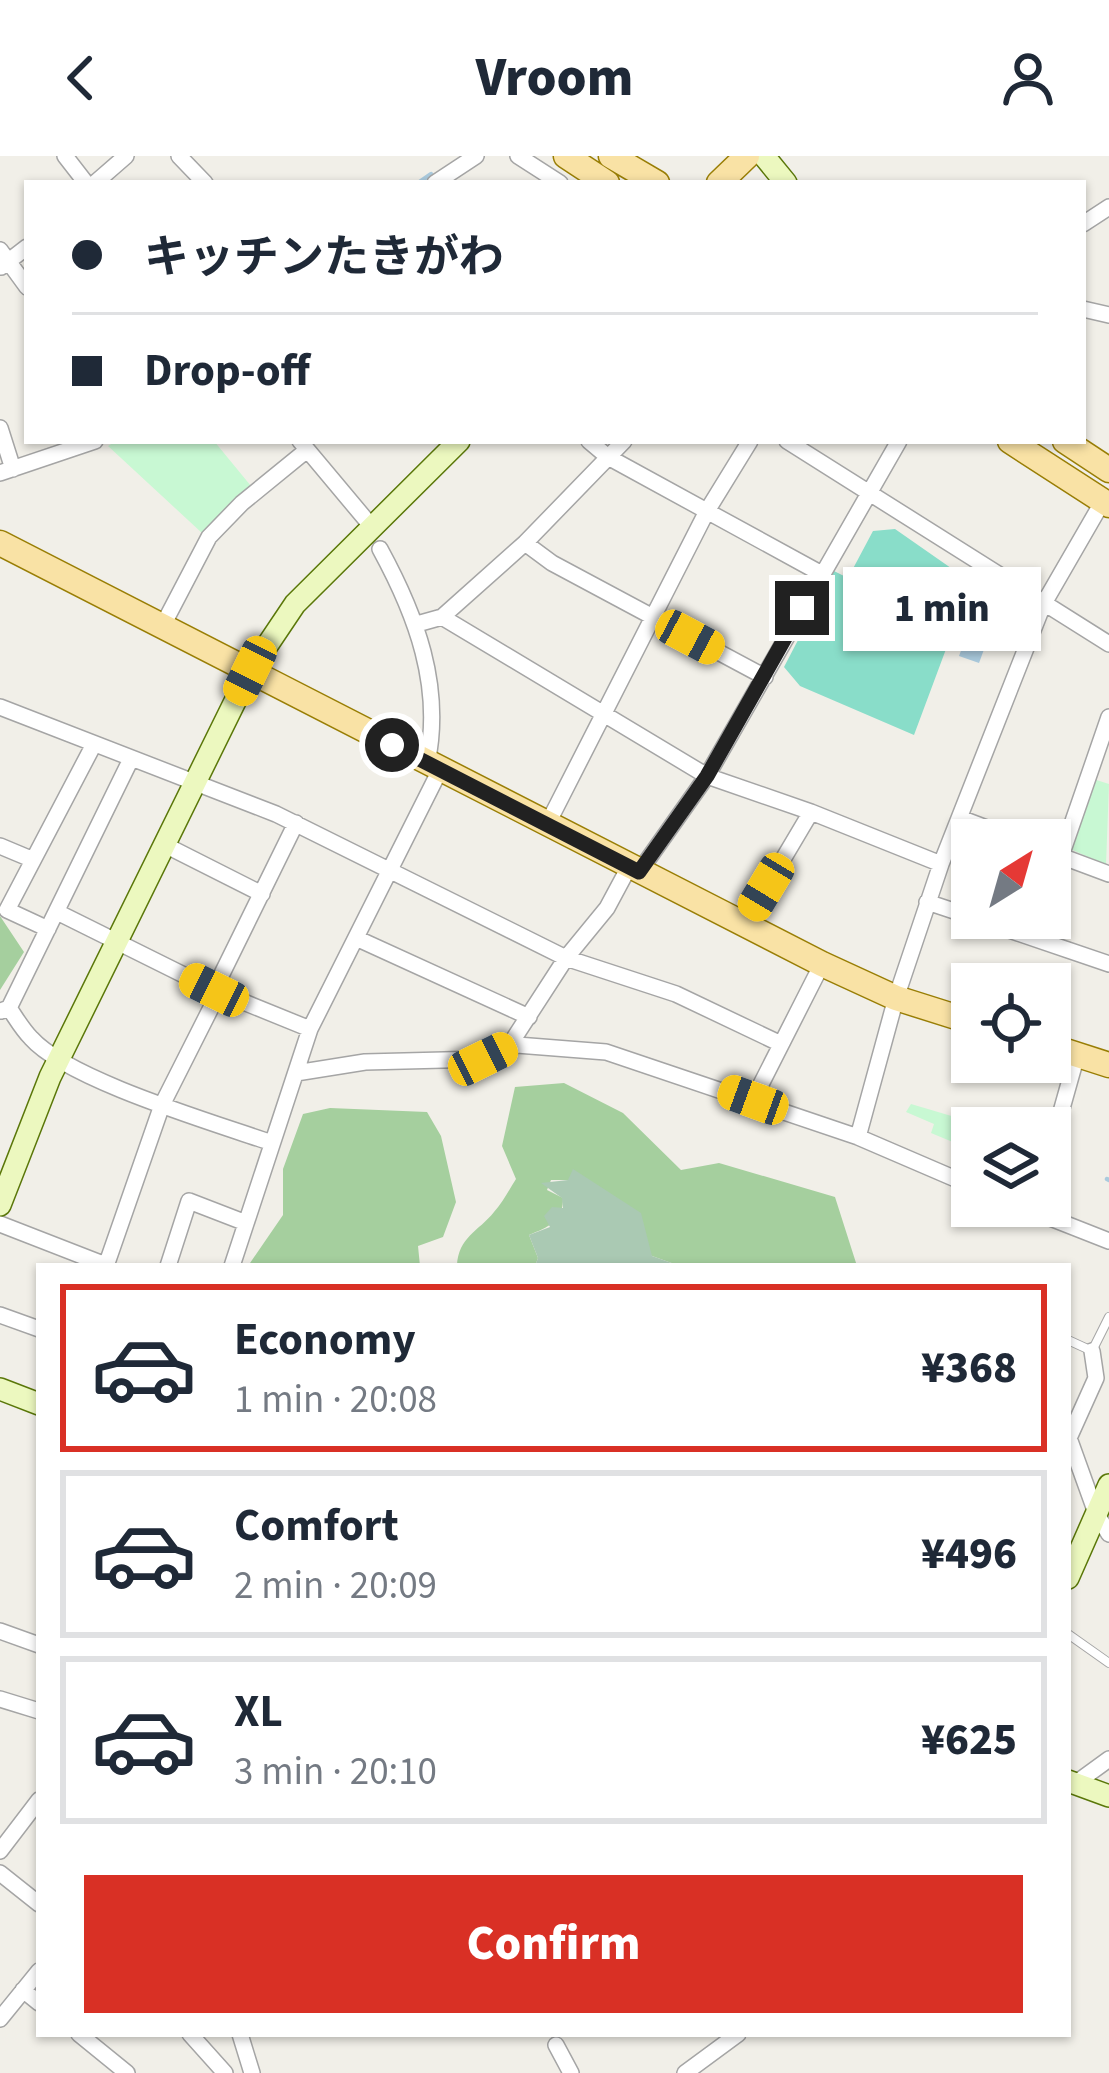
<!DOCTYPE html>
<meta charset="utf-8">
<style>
body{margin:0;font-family:"Source Sans 3","Noto Sans JP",sans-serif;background:#f2f2f3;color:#1f2937;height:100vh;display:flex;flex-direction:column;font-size:45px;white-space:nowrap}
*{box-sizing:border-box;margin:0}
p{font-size:39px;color:#747a83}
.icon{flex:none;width:66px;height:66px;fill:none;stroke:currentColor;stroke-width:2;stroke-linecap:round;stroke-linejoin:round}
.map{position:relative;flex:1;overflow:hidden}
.sheet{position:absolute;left:36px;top:1107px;width:1035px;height:774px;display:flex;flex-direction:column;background:#fff;border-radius:0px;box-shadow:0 3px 9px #0004}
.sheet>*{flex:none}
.top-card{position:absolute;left:24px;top:24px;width:1062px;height:264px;border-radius:0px;box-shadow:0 3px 9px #0004;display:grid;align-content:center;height:264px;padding:0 48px;background:#fff}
.needle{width:78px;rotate:37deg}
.fabs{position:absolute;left:951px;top:663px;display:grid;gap:24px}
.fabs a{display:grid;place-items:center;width:120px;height:120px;border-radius:0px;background:#fff;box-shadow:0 3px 9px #0004;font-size:60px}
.end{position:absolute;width:54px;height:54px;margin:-27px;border:15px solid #212121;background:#fff;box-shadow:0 0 0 6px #fff}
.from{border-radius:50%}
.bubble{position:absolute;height:84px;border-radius:0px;background:#fff;box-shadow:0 3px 9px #0004;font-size:39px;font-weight:800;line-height:84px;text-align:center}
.car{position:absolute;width:36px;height:72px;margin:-36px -18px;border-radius:15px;box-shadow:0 0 9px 3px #0007;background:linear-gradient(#f5c518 24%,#345 0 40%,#f5c518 0 76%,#345 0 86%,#f5c518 0)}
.top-card b{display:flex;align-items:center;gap:42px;height:114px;font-size:45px}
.top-card b+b{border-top:3px solid #e0e1e3}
.top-card i{width:30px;height:30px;background:#1f2937}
ul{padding:21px 0 0;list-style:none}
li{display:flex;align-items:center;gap:36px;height:168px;margin:0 24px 18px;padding:0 24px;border:6px solid #e0e1e3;border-radius:0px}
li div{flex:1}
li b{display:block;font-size:45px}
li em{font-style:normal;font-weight:800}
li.on{border-color:#d93025}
li>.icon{width:108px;height:108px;stroke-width:1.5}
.primary-button{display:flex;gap:24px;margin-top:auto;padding:24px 48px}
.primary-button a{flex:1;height:138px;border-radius:0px;background:#d93025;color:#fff;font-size:48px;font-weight:800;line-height:138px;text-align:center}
header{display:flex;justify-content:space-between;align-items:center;height:156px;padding:0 48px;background:#fff;font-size:54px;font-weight:800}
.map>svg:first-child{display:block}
.forest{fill:#a5cf9e}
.cemetery{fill:#aac9b3}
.park{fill:#c8f8d3}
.pitch{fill:#89ddc9}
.water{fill:#aacadd}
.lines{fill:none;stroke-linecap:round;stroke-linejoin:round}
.stream{stroke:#aacadd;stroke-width:4.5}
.lane-casing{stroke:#a5a5a5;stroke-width:10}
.street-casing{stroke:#a5a5a5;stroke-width:18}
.secondary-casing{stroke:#5a7709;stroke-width:24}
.primary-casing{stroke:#997e05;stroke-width:27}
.lane{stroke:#fff;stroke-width:8}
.street{stroke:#fff;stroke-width:15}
.secondary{stroke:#ecf8bf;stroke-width:21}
.primary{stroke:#f9e2a5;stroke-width:24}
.route{stroke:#212121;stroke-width:15}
</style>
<header><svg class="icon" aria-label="back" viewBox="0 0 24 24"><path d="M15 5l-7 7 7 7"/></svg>Vroom<svg class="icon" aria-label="person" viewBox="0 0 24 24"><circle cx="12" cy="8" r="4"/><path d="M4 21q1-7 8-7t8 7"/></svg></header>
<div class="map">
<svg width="1109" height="1917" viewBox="0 0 1109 1917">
<rect width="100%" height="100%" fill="#f1efe8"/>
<path class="forest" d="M0,760L24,796L0,834Z
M564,927L623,957L681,1014L719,1007L835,1041L857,1110H680L652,1100L569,1024H551L547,1034L563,1042C563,1066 548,1071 529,1079L538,1102L535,1110H457C458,1081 479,1075 494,1056C503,1046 509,1034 516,1023L502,990L515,931Z
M330,952L427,956L441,980L456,1046L443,1081L418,1090L420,1110H248L283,1059V1013L303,958Z"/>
<path class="cemetery" d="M573,1013L641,1057L652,1100L680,1110H535L538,1102L529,1079L550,1071L544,1060L552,1051L563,1052L562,1042L541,1027L568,1024Z"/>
<path class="park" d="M116,285H214L251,330L202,377L108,290Z
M1087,621L1109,628L1106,709L1066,691Z
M911,948L992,972H972V994L931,977L934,968L906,956Z"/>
<path class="pitch" d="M895,373L971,426L914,579L800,530L784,511L834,415L848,422L873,375Z"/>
<path class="water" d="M979,446L999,453L979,507L959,500Z"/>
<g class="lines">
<path class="stream" d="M418,27L431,18
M1107,1023L1109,1024"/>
<defs>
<path id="lane" d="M1068,1184L1092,1195L1109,1161
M1068,1478L1109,1507"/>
<path id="street" d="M65,0L86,27
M179,0L205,27
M518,0L560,27
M95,27L126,0
M435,27L476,0
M1083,68L1109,51
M0,94L27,131
M1,111L27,91
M1083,153L1109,159
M0,272L13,313
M300,285L372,371
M589,285L608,301L820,417
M787,285L1109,488
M0,317L95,285
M525,387L552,407L765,521
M380,393C416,459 443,530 427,607
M442,461L525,387L624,285
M417,468L442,461L707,620L811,656L941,708
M162,471L209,381L242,347L307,294
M0,551L276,658L566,802L676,838L781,888
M960,662L1018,684
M547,669L707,355L750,285
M165,689L262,738
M0,690L31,703
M1050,696L1109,718
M1061,700L1109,561
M639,716L707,620L899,285
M927,746L972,761
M57,756L214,834L310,873
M974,762L1109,808
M744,769L811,656
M48,773L7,754L93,590
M356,782L529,861
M214,834L296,667
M9,852C16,862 22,873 31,882C68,924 215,967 272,987
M1,855L9,852L131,603
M509,890L566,802L607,752L629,711
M296,917L365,906L483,903L517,889L606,896L858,981L972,1030
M753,944L822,808
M858,981L896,842L941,708L1043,449L1103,345
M1050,995L1077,899
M1020,1050L1109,1085
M0,1068L108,1110
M107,1107L162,949L219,836
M168,1110L189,1045L246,1067
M232,1110L310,873L440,614
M0,1159L39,1173
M1092,1195L1096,1222L1069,1282L1096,1357L1109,1378
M0,1475L39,1489
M0,1543L39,1555
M1076,1627L1109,1603
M0,1695L39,1644
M0,1717L39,1748
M23,1834L39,1847
M0,1863L39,1815
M79,1878L127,1917
M190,1878L225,1917
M240,1878L252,1917
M556,1889L571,1917
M685,1917L738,1878"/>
<path id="secondary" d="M764,0L786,27
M0,1049L50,921L250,515L295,448L459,285
M0,1233L39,1248
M1068,1422L1109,1329
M1068,1625L1109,1640"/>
<path id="primary" d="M566,0L607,27
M611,0L657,27
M719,27L747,0
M1010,285L1109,349
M1065,285L1109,314
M0,387L822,808L896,842L972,866
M1050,890L1109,909"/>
</defs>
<use href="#lane" class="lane-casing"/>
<use href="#street" class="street-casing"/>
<use href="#secondary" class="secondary-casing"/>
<use href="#primary" class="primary-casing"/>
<use href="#lane" class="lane"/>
<use href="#street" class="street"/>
<use href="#secondary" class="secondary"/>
<use href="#primary" class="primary"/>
</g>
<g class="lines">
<path class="route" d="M392,589L639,716L707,620L802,452"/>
</g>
</svg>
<div class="fabs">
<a><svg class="needle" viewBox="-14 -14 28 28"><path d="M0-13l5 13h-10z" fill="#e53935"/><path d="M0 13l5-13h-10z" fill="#747a83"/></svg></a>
<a><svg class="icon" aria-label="locate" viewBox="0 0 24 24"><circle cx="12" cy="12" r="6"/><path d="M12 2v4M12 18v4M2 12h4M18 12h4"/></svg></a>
<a><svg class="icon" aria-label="layers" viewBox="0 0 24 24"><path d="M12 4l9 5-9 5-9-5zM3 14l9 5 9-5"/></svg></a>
</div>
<i class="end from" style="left:392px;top:589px"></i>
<i class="end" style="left:802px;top:452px"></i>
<div class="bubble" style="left:843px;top:411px;width:198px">1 min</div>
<i class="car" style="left:690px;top:481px;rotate:118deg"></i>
<i class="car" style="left:250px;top:515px;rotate:206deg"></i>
<i class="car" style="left:766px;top:731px;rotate:211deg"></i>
<i class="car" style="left:214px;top:834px;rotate:296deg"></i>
<i class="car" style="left:483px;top:903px;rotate:64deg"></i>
<i class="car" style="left:753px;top:944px;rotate:290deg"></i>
<div class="top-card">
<b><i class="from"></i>キッチンたきがわ</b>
<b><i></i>Drop-off</b>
</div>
<section class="sheet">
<ul>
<li class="on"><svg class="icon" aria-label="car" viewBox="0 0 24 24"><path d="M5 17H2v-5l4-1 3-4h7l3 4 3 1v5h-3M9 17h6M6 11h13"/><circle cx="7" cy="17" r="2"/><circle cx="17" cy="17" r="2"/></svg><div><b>Economy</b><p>1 min · 20:08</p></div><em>¥368</em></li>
<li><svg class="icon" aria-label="car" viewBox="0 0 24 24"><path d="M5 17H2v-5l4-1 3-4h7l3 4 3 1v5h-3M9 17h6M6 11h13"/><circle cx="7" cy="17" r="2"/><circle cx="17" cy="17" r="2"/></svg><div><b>Comfort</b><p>2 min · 20:09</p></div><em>¥496</em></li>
<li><svg class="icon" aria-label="car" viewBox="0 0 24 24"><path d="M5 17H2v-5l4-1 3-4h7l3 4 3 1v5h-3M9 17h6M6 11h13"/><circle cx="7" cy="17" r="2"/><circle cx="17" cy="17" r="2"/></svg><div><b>XL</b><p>3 min · 20:10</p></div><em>¥625</em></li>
</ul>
<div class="primary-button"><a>Confirm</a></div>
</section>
</div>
